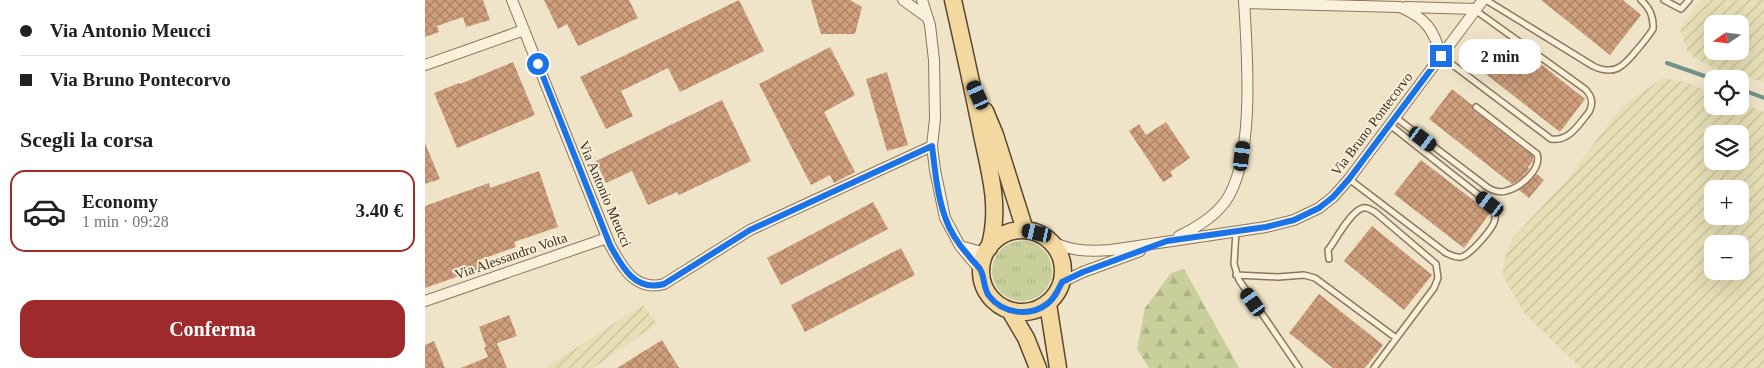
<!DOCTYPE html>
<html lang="it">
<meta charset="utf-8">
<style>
body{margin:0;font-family:"Times New Roman",serif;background:#f6f6f6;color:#202124;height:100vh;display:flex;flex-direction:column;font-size:19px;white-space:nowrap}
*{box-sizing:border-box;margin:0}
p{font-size:16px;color:#757577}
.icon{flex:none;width:28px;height:28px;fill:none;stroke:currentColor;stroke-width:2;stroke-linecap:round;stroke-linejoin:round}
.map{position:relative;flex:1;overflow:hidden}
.sheet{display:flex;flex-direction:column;background:#fff;width:425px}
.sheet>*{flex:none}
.top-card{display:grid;align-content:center;height:110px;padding:0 20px;background:#fff}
.needle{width:32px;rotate:256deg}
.controls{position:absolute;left:1279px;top:15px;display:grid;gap:10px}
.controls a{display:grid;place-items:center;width:45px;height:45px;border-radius:10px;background:#fff;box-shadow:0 5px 20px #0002;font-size:25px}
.end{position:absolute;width:22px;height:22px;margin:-11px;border:6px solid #1a73e8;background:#fff;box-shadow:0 0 0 2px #fff}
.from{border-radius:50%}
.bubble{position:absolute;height:35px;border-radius:15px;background:#fff;box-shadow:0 5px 20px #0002;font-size:16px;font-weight:700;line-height:35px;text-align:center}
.car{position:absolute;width:15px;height:30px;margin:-15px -8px;border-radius:6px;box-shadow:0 0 4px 1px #0007;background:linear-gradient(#222 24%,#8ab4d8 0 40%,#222 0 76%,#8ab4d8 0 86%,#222 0)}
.top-card b{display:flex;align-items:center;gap:18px;height:48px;font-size:19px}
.top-card b+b{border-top:1px solid #e0e0e0}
.top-card i{width:12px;height:12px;background:#202124}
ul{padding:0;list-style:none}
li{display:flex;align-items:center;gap:15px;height:82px;margin:0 10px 8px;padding:0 10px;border:2px solid #e0e0e0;border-radius:15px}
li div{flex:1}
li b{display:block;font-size:19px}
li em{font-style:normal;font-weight:700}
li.current{border-color:#9e2a2b}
li>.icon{width:45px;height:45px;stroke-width:1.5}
h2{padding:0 20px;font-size:22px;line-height:60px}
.button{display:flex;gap:10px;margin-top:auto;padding:10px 20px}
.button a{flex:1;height:58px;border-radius:15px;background:#9e2a2b;color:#fff;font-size:20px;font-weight:700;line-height:58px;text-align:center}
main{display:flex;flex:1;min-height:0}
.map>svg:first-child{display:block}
.farmland{fill:url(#farmland-furrows);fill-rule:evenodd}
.grass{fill:url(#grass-tufts)}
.forest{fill:url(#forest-firs)}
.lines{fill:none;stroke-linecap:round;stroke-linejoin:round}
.stream{stroke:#6f938a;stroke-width:4}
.building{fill:url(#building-cross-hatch)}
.lane-casing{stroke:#8d765c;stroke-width:8}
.street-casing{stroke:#8d765c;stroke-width:12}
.primary-casing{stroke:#5b4430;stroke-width:19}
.lane{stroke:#faf1dc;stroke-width:5}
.street{stroke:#faf1dc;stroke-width:10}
.primary{stroke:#f3d9a0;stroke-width:16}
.route{stroke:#1a73e8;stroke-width:6}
.labels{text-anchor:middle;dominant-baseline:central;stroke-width:4;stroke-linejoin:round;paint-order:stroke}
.street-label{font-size:14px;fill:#3d2e20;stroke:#f7eed8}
</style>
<main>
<section class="sheet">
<div class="top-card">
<b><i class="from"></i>Via Antonio Meucci</b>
<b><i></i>Via Bruno Pontecorvo</b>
</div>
<h2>Scegli la corsa</h2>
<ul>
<li class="current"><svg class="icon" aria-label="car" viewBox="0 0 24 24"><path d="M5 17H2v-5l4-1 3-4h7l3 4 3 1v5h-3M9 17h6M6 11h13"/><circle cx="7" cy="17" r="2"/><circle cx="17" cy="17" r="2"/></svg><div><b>Economy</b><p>1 min · 09:28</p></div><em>3.40 €</em></li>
</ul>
<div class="button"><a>Conferma</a></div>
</section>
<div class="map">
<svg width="1339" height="368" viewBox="0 0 1339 368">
<defs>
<pattern id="farmland-furrows" width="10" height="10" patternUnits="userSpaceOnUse" patternTransform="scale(1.25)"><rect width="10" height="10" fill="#e6deb5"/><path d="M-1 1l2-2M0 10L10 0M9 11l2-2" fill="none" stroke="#c6bf9b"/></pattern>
<pattern id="grass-tufts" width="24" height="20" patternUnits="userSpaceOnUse" patternTransform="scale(1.25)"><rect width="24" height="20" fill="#c9cf9b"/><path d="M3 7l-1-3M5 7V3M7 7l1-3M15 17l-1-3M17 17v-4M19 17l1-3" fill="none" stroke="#aeb285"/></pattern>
<pattern id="forest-firs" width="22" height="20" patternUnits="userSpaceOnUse" patternTransform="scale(1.25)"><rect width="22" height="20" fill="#c9cf9b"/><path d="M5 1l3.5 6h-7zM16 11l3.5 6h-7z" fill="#aeb285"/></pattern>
<pattern id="building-cross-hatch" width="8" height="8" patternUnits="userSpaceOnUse" patternTransform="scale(1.25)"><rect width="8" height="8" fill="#cf9f7d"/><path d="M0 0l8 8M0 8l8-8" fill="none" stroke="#a98266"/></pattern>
</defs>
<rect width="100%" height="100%" fill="#f0e4c8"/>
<path class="farmland" d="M1276,0H1339V82L1289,68L1269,58L1262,51L1255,29ZM1288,24H1315V51H1288Z
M1238,78L1260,82L1287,93L1288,106H1315V104L1339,112V368H1156L1100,314L1078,276L1079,261L1087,239L1140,182L1197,106ZM1288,134H1315V161H1288ZM1288,189H1315V216H1288ZM1288,244H1315V271H1288Z
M218,305L232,324L168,368H120Z"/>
<path class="grass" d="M567 271a30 30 0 1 1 60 0a30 30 0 1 1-60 0Z"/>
<path class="forest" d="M759,269L814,368H724L712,349L720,308L746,273Z"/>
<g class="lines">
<path class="stream" d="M1242,63L1288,79
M1315,89L1339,98"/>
</g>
<path class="building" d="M0,0H58L65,20L41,27L38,17L12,26L14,32L0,37Z
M119,0H204L213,18L153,46L142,24L133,29Z
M314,0L339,51L255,92L243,68L196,91L208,116L181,129L155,77Z
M386,0H425L437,7L430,34H396Z
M1116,0H1198L1216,15L1185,55Z
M1075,39L1114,69L1117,65L1160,99L1135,132L1053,68Z
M405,47L430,95L399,112L430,172L409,183L405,175L386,185L334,84Z
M88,62L110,115L32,148L9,93L34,83L35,84Z
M462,72L483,145L462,151L441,79Z
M1027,89L1047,105L1048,110L1108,156V161L1103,167L1104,169L1096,179L1087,184L1004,119Z
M297,100L326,161L254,195L252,192L223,205L207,171L181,183L171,161Z
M741,122L765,158L745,172L748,176L738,182L704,131L714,124L721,135Z
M0,143L15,179L0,184Z
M996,160L1065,213L1039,248L969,194Z
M114,171L133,227L89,242L91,247L54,260L57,268L0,288V206L64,183L65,188Z
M1112,174L1119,180L1104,198L1094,190Z
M448,202L463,229L356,285L342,258Z
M947,226L1007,275L979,310L919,261Z
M476,248L490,275L380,332L366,305Z
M894,294L958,345L940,368H908L864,333Z
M84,315L92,336L72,343L82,368H36L63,357L59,347H61L54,327Z
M237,340L254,368H192Z
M9,341L20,368H0V345Z"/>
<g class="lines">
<defs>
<path id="lane" d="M1061,0L1168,66C1189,76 1198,67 1211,51C1217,44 1223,37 1228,29C1229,17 1225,8 1216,0
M1239,0L1256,9L1264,0
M1016,56L1126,139C1144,142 1154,124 1164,112C1169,103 1167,96 1160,89L1050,10
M970,117L1062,187C1068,191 1074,193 1081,191C1095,188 1117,169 1112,154L1051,107
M924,179L1021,253C1026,255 1030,258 1036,257C1045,255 1069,228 1070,219C1071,213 1069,209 1065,204L965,125
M811,231L809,264L814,280L874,368
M904,259L903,250L906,246C912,237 927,210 938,208C942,207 946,210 950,212L1011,264L1013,278L1009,288L949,368
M811,275L853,277L879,275L890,278L971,338"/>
<path id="street" d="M87,0L185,245C197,267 210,292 239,284L325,230L507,146
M478,0L503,18
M497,0L505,25L509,60L510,119L507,146L510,170L520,218L535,246
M819,3L975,7C1001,18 1009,30 1016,56
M981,7L1051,9
M0,65L99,30
M754,236C771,228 788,218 800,202C831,159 822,53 819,0
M622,239C643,251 662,252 686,250L841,227L869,220L894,208L908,197L924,179L1058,0
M556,271L535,246L560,253
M637,282L658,272L715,251
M0,301L182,238"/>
<path id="primary" d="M528,0C538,45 548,89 557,135C565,173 576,209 564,248
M560,111L570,135L600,230
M556 271a41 41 0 1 1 82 0a41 41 0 1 1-82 0Z
M623,304L633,368
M585,311L601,338L613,368"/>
</defs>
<use href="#lane" class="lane-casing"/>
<use href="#street" class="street-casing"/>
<use href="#primary" class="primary-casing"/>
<use href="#lane" class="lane"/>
<use href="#street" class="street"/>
<use href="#primary" class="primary"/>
</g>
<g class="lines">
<path class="route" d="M113,64L185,245C197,267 210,292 239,284L325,230L507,146C510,170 512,194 520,217C525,232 534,245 544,256C547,261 554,266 556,271C560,279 558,287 564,296C578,314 605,317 622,304C630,298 633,290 637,282L658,272L742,241L841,227L869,220L894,208L908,197L924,179L1016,56"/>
</g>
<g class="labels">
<g class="street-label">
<text transform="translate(947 124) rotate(-53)">Via Bruno Pontecorvo</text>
<text transform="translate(180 194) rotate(67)">Via Antonio Meucci</text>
<text transform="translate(86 256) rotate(-19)">Via Alessandro Volta</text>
</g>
</g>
</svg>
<div class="controls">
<a><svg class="needle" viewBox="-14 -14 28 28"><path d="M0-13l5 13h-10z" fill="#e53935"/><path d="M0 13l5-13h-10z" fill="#757577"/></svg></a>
<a><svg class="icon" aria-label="locate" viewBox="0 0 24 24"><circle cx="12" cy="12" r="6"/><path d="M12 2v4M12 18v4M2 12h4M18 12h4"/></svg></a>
<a><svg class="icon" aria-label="layers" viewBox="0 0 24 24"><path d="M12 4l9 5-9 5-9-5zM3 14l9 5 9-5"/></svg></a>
<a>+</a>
<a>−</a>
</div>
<i class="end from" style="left:113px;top:64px"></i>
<i class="end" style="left:1016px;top:56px"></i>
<div class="bubble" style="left:1034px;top:39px;width:82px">2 min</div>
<i class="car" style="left:553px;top:95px;rotate:336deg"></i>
<i class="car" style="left:998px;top:139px;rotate:127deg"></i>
<i class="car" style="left:817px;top:156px;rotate:7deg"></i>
<i class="car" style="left:1065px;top:204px;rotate:308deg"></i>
<i class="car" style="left:612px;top:233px;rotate:283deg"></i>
<i class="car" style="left:828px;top:302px;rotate:325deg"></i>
</div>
</main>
